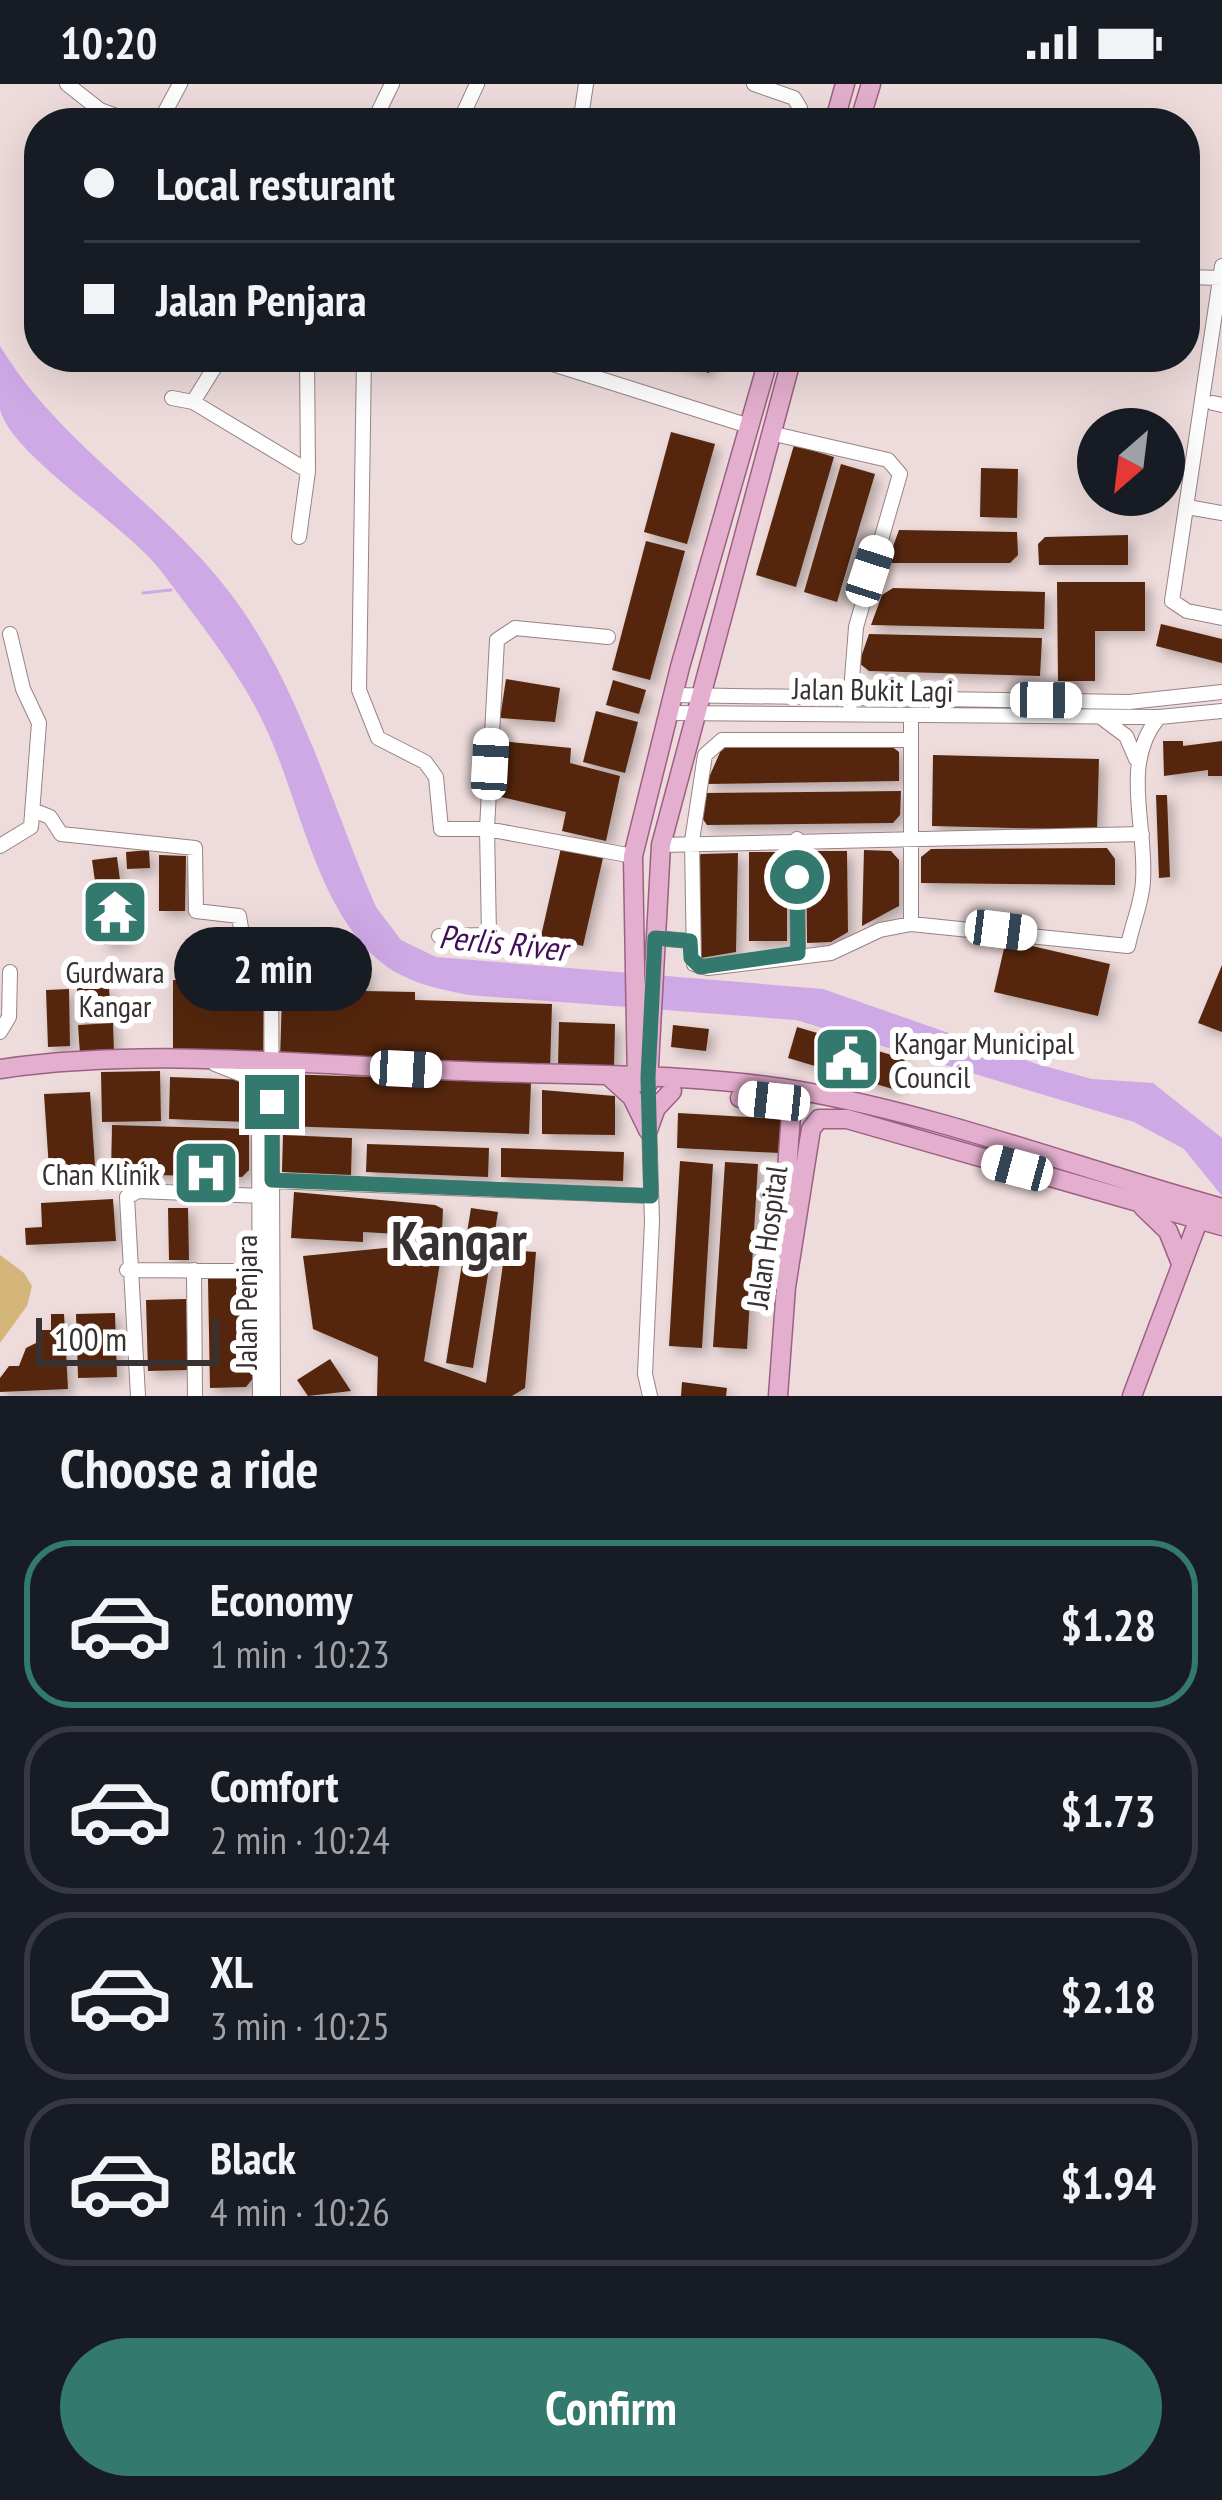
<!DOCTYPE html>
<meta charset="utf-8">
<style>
body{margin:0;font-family:"PT Sans Narrow",sans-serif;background:#20242c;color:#f1f3f6;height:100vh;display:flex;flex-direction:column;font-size:45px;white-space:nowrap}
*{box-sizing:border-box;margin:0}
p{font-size:39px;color:#9ea1a6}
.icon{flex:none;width:66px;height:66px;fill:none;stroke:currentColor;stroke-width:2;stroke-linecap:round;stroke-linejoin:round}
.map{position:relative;height:1312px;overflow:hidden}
.details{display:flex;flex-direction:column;background:#171b24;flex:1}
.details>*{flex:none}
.top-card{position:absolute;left:24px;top:24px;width:1176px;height:264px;border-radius:48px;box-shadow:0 12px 48px #0002;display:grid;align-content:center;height:264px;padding:0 60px;background:#171b24}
.needle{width:78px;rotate:208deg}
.fabs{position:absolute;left:1077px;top:324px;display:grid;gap:24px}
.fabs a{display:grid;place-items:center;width:108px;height:108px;border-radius:50%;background:#171b24;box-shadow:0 12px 48px #0002;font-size:60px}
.scale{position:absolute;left:36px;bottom:30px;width:183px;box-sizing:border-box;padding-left:12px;border:6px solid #383131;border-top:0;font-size:33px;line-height:42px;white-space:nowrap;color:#383131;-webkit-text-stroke:9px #fff;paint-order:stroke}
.end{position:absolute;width:54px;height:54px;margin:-27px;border:15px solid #33796e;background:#fff;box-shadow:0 0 0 6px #fff}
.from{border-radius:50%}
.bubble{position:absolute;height:84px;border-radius:42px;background:#171b24;box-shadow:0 12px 48px #0002;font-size:39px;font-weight:700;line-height:84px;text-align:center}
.car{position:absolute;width:36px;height:72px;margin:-36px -18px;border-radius:15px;box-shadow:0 0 9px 3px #0007;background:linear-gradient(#fff 24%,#345 0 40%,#fff 0 76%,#345 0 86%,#fff 0)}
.top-card b{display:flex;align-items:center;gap:42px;height:114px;font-size:45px}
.top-card b+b{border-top:3px solid #363941}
.top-card i{width:30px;height:30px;background:#f1f3f6}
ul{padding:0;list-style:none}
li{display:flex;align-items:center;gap:36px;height:168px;margin:0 24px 18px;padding:0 36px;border:6px solid #363941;border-radius:48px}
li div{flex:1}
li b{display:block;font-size:45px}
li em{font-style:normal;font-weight:700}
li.current{border-color:#33796e}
li>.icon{width:108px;height:108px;stroke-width:1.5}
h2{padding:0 60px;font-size:54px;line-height:144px}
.action{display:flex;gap:24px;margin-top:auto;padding:24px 60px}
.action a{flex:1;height:138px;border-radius:72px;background:#33796e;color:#fff;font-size:48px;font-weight:700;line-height:138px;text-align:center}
.status{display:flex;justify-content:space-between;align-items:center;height:84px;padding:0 60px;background:#171b24;direction:ltr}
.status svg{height:33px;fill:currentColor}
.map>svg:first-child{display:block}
.green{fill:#d5b67a}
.water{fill:#cfa8e6}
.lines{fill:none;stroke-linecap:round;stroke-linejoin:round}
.stream{stroke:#cfa8e6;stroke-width:3}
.building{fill:#542709;filter:url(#shadow)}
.minor-casing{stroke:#968484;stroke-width:16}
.major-casing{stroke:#9c6082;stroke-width:21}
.minor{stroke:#fff;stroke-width:14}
.major{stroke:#e4afce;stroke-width:18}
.route{stroke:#33796e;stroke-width:15}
.labels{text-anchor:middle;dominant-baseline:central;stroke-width:12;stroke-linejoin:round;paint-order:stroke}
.street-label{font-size:30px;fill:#383131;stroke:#fff}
.poi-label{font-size:30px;fill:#383131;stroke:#fff}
.water-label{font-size:33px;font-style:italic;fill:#420f59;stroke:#fff}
.town-label{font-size:54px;font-weight:bold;fill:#383131;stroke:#fff}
</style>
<div class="status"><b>10:20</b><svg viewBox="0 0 49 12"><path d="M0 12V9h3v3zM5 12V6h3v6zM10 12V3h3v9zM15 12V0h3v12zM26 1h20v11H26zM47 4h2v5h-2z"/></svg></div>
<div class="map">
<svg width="1222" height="1312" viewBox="0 0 1222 1312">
<defs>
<filter id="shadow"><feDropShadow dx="5.5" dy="5.5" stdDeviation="6" flood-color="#0004"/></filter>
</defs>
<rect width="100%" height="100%" fill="#eedbdb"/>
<path class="green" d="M0,1171L24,1189L32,1202L27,1222L0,1259Z"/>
<path class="water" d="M0,262C60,361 161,418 230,509C299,599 331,720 376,823L401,856L436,873L823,905L1037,980L1092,995L1153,999L1222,1054V1112L1184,1065L1134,1038L796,936L469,911C427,903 393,895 364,862C311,801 298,710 263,638C237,584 196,534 161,487C126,441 14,374 0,326C0,308 0,281 0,262Z"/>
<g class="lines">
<path class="stream" d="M143,509L171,506"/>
</g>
<path class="building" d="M657,273H713L709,289Z
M671,348L715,360L687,460L644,448Z
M794,361L834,373L796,503L756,491Z
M841,380L875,390L837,518L804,508Z
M981,384L1018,385L1017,434L980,433Z
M899,446L1017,448L1018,471L1010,479H887Z
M1128,451V481H1039L1038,460L1045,453Z
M646,457L685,467L650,596L612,586Z
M1057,498H1145V547H1095V597H1058Z
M893,504L1045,508L1044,545L871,541L882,511Z
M1161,540L1222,555V579L1156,562Z
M869,550L1042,554L1040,592L869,587L859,579Z
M506,595L560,604L555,638L500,634Z
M613,596L646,606L639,630L606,621Z
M596,627L638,638L625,689L583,678Z
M500,657L571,664L570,679L620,692L606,757L562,747L566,728L497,712Z
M1163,657H1183V662L1222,657V692H1208V686L1164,692Z
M891,662L899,668V697L706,700L722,664Z
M933,671L1099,675L1097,746L932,742Z
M901,707L900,731L893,739L707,741L700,731L704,709Z
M1156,711H1167L1170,793L1159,794Z
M561,764L603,774L583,862L541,852Z
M1107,764L1115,775V801L921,799V773L931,765Z
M149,766L150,784L127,785L126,768Z
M864,766L891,767L899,776V822L862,842Z
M815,767H847L848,848L831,858L807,859L806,779Z
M749,768H776L787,778V857H749Z
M738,769L736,868L695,875V777L701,770Z
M159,771L186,772L185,827H159Z
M117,773L128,858L104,861L92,776Z
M1006,856L1110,880L1098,932L994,908Z
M283,879L366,882L365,907L415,908V916L552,920L550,985L280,975Z
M1222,881V948L1198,939Z
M173,896L264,898L263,971L173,969Z
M109,903L111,937L79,938L77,904Z
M69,905L70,962L48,963L46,906Z
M559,938L615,940L614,983L558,982Z
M113,939L114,968L80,970L78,941Z
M673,941L709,945L706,967L671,963Z
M797,943L905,975L896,1006L788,974Z
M160,987L161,1037L102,1038L101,988Z
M282,990L531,998L529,1050L281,1042Z
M170,993L249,996L248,1038L169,1035Z
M542,1006L615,1012V1051L542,1050Z
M90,1008L95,1082L49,1085L44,1010Z
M678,1029L781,1035L780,1069L677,1064Z
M112,1041L249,1045V1086L242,1093L111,1090Z
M283,1051L352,1054L351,1091L282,1088Z
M367,1060L489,1064L488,1093L366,1088Z
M501,1064L624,1068L623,1097L501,1093Z
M680,1077L713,1080L702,1264L669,1262Z
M725,1078L758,1080L747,1265L713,1263Z
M294,1108L435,1121L443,1125L442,1147H433V1152L363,1148V1158L291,1154Z
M113,1115L116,1157L26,1161L25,1144L42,1143L41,1119Z
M168,1124H188L189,1176H169Z
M471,1124L498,1128L473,1284L446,1279Z
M426,1160L442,1166L424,1277L486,1299L505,1166L536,1168L525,1304L512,1312H377L378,1273L313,1245L303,1172Z
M238,1194L249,1203L254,1293L246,1303L210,1304L208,1195Z
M186,1215L188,1286L148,1287L146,1216Z
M115,1229L117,1293L78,1294L76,1230Z
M51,1230H64L68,1305L0,1308V1294L9,1282H19L26,1264L42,1256V1246H51Z
M330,1275L351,1307L308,1312L297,1296Z
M682,1298L727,1304L726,1312H681Z"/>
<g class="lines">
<defs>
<path id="minor" d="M67,0L100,26L136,39
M754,0L794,14L800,24L797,39
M85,39L100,26
M159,39L180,0
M373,39L392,0
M459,39L477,0
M580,39L586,0
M33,75L39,73
M1222,182L1172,517L1187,527L1222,534
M1185,193L1222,194
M364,273L359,606L378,654L425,678L436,693L441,745H487L633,772
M537,275L749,342
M172,314L193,318L308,387
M193,318L221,273
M1213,319L1222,321
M770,349L888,376L900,390L856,543L850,621
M1193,424L1222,429
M299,453L308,387L307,273
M673,611L1129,618L1222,608
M668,629L1159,633L1222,627
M1102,634L1126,652L1136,675
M911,656H722L705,671L692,757L694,880L708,884L831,869L880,846L911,840L1128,862C1132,840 1142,819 1143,797C1147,741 1120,679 1159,633
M35,727L50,733L61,750L195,764L196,827L239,832L244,862L271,864L273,1312
M797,755L798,869
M661,761L1142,750
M0,762L31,743L39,639L23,605L10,550
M911,840V633
M439,852L489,851L487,745L497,556L515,544L608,553
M655,854L690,857
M0,948L9,933L10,888
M215,980L253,995L259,1015L260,1312
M648,1005L652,1138L645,1290L650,1312
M272,1097L651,1112
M127,1186L260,1187
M194,1186L195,1312
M138,1312L127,1113L138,1107L260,1112"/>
<path id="major" d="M834,39L845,0
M859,39L871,0
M0,985C151,963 312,981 464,987C575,992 690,988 801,1007C943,1032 1083,1086 1222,1124
M609,992L632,1013L648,1046
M637,999L633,772L680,583L769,273
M648,1000L661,761L792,273
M740,1014L774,1017L791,1031L783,1139L786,1203
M648,1046L656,1024L672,1007
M1143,1123L1168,1147L1180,1177
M778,1312L786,1203L811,1045L819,1035H847L1222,1142
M1132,1312L1203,1124"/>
</defs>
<use href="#minor" class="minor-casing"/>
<use href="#major" class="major-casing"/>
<use href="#minor" class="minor"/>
<use href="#major" class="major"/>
</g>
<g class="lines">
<path class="route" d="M272,1018V1096L651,1112L648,993L655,854L690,857L691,874L700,883L798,869L797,793"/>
</g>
<defs>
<symbol id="temple-square" viewBox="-11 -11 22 22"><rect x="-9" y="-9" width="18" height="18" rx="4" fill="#33796e" stroke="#fff"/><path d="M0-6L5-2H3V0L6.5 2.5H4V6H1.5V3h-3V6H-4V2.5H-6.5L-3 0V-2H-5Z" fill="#fff"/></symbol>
<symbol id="civic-square" viewBox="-11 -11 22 22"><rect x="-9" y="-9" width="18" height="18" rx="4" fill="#33796e" stroke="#fff"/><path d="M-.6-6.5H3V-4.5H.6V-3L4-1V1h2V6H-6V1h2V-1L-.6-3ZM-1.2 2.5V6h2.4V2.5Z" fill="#fff"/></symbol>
<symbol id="hospital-square" viewBox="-11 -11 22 22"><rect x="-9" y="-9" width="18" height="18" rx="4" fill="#33796e" stroke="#fff"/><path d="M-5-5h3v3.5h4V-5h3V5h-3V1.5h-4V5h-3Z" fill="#fff"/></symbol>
</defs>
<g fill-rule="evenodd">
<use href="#temple-square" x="77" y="790" width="76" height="76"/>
<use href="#civic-square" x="809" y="937" width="76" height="76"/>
<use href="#hospital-square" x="168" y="1051" width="76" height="76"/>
</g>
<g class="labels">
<g class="street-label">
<text transform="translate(873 605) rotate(1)">Jalan Bukit Lagi</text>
<text transform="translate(766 1153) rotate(-82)">Jalan Hospital</text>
<text transform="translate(245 1218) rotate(-90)">Jalan Penjara</text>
</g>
<g class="poi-label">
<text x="115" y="887">Gurdwara<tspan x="115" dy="34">Kangar</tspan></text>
<text x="894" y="958" text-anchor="start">Kangar Municipal<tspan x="894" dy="34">Council</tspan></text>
<text x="160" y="1089" text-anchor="end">Chan Klinik</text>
</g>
<g class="water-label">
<text transform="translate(503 858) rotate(6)">Perlis River</text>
</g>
<g class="town-label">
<text x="459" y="1156">Kangar</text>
</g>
</g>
</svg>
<div class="fabs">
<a><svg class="needle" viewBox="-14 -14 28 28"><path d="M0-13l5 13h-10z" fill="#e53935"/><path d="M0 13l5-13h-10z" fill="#9ea1a6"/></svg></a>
</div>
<div class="scale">100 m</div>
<i class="end from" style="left:797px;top:793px"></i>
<i class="end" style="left:272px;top:1018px"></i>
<div class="bubble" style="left:174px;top:843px;width:198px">2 min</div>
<i class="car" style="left:870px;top:487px;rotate:18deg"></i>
<i class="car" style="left:1046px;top:616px;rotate:91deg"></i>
<i class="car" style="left:490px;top:680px;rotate:3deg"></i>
<i class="car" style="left:1001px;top:846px;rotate:97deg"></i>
<i class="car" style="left:406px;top:985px;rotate:93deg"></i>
<i class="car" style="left:774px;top:1017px;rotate:276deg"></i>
<i class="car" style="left:1017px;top:1084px;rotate:285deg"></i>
<div class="top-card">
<b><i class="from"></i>Local resturant</b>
<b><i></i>Jalan Penjara</b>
</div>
</div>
<section class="details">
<h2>Choose a ride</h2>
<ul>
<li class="current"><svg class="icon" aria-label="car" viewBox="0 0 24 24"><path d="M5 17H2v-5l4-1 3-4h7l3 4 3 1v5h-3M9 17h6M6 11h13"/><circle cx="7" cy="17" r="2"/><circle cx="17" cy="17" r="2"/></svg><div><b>Economy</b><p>1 min · 10:23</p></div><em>$1.28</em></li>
<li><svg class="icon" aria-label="car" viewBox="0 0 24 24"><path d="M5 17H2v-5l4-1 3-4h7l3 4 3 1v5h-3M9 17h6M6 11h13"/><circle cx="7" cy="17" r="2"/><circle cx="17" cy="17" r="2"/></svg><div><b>Comfort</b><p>2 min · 10:24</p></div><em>$1.73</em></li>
<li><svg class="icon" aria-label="car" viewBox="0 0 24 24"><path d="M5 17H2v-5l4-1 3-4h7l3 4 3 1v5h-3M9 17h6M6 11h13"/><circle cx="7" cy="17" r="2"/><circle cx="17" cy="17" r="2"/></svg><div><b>XL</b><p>3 min · 10:25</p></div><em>$2.18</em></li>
<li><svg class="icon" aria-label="car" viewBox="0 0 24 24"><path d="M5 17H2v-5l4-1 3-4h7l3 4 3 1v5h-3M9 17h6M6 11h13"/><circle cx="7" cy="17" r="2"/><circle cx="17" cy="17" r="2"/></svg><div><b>Black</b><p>4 min · 10:26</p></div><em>$1.94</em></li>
</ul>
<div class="action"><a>Confirm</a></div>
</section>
